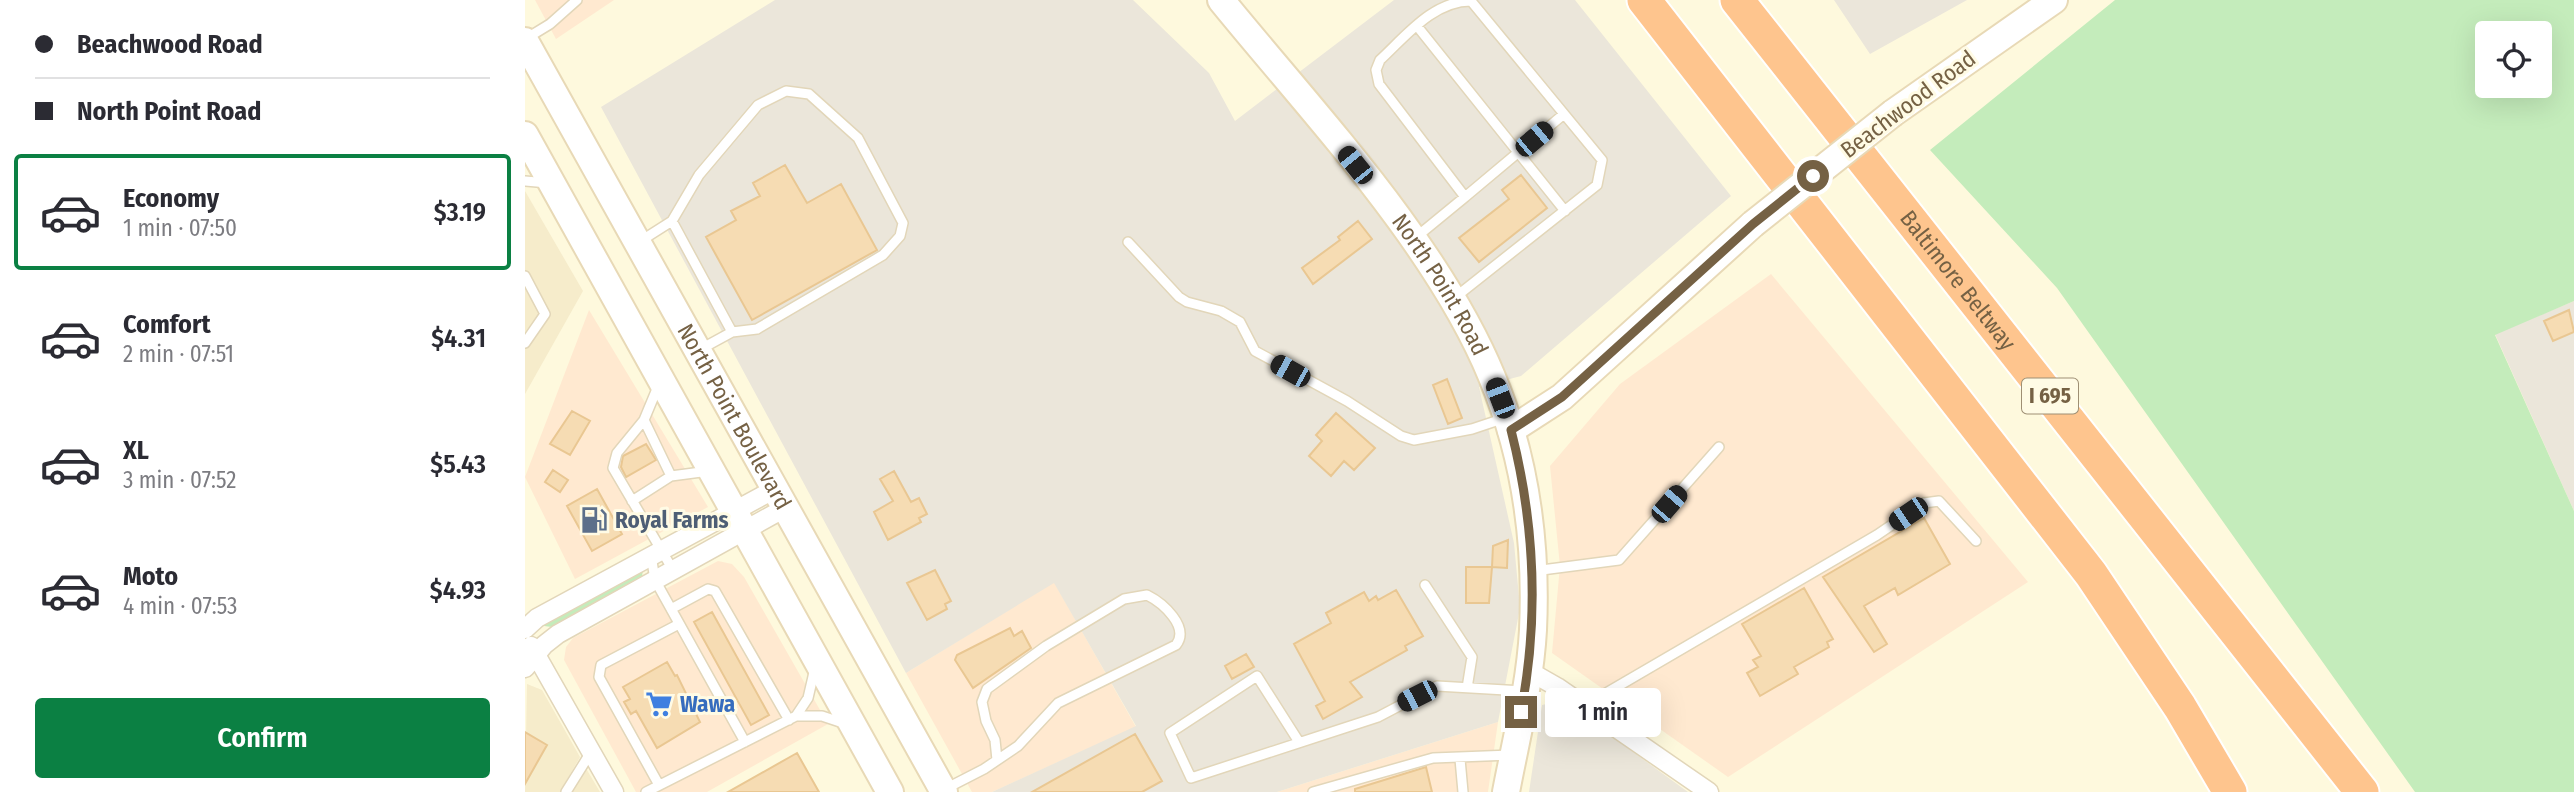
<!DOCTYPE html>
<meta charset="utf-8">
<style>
body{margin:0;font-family:"Fira Sans Condensed",sans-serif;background:#f2f2f3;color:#2b2b33;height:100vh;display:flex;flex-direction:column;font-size:26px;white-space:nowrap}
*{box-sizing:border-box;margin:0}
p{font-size:23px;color:#7c7c81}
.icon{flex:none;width:38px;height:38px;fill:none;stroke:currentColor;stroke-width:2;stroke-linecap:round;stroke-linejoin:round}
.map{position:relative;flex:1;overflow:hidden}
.panel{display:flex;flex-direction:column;background:#fff;width:525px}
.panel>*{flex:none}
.banner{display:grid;align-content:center;height:154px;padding:0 35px;background:#fff}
.fabs{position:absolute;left:1950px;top:21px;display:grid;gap:14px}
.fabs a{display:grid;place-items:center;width:77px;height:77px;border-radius:7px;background:#fff;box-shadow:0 7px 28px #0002;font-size:35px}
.end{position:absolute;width:32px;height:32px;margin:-16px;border:9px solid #756144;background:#fff;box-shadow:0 0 0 4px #fff}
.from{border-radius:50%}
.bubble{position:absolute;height:49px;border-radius:7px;background:#fff;box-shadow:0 7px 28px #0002;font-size:23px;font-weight:600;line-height:49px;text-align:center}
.car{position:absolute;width:21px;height:42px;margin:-21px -10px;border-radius:9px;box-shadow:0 0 5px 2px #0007;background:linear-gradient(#222 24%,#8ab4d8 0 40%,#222 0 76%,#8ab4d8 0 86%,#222 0)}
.banner b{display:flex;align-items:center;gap:24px;height:66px;font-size:26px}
.banner b+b{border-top:2px solid #e1e1e2}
.banner i{width:18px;height:18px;background:#2b2b33}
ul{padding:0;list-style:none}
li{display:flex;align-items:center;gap:21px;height:116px;margin:0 14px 10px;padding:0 21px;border:4px solid transparent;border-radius:7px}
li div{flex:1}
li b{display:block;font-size:26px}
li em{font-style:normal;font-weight:600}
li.on{border-color:#0b8043}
li>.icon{width:63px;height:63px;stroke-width:1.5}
.primary-button{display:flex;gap:14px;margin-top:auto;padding:14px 35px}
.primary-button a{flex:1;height:80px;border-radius:7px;background:#0b8043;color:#fff;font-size:28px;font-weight:600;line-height:80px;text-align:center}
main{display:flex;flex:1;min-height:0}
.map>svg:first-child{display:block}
.residential{fill:#f6eccb}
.commercial{fill:#ffe9d0}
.industrial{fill:#ebe6da}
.green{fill:#c4ecbb;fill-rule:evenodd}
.building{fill:#f6dcb3;stroke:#e9c792;stroke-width:2}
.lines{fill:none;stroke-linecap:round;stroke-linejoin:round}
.lane-casing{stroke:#e2d6b9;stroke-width:12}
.street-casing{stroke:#e2d6b9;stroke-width:21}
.secondary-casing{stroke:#e8d9b6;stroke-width:30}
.highway-casing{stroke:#fff;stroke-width:37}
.lane{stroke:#fff;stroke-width:9}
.street{stroke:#fff;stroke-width:18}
.secondary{stroke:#fff;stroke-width:26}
.highway{stroke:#fec58e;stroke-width:33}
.secondary-bridge-casing{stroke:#e8d9b6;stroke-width:30;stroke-linecap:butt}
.secondary-bridge{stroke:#fff;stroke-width:26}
.route{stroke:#756144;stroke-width:9}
.labels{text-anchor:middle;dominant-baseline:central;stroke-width:6;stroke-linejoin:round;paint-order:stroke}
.shield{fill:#fffbe5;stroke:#9e8f74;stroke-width:2}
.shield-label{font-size:21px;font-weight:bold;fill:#756144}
.street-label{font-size:23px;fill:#756144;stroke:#fffbe5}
.service-label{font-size:23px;font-weight:bold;fill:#4e5e75;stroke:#fffbe5;text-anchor:start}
.shop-label{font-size:23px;font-weight:bold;fill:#366cbe;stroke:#fffbe5;text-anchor:start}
</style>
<main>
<section class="panel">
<div class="banner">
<b><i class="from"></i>Beachwood Road</b>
<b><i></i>North Point Road</b>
</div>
<ul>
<li class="on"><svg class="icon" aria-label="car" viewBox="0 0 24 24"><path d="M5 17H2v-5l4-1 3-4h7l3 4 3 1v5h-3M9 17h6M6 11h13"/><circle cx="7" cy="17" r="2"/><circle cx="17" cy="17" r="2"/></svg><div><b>Economy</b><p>1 min · 07:50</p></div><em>$3.19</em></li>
<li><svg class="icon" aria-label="car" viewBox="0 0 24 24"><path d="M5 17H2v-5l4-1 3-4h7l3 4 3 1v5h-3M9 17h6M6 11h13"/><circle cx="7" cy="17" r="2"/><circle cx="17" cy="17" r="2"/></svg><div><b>Comfort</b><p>2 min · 07:51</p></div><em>$4.31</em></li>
<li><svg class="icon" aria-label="car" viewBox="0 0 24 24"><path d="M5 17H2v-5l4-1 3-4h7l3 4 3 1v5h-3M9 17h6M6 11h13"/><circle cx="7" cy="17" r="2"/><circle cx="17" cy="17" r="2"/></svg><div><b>XL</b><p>3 min · 07:52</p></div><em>$5.43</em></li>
<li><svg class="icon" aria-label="car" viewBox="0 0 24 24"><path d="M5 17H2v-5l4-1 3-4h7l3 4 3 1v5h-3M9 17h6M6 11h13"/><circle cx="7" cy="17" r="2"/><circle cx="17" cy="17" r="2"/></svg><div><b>Moto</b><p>4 min · 07:53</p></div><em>$4.93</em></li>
</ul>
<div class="primary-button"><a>Confirm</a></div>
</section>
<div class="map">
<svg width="2049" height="792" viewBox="0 0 2049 792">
<rect width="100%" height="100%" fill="#fef9dd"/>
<path class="residential" d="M0,191L58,291L0,394Z
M2,684L17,690L55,757L35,792H0Z
M59,765L75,792H44Z"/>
<path class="commercial" d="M10,0H89L31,39Z
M1246,274L1503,582L1203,777L1027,653L1035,566L1025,466L1095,384Z
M64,310L183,507L50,579L0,477Z
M193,561L207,564L219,577L303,724L182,792H111L39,660L41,647L48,638Z
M529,582L611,727L467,792H447L381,673Z
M973,722L963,792H752Z"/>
<path class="industrial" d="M250,0H608L684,73L710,121L869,0H1050L1206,196L996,376L954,387L989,543L995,608L973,722L752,792H467L611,726L529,583L381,673L76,107Z
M1309,0H1442L1345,54Z
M2049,301V511L1970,334Z
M1038,701L1163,792H1004L1017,705Z"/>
<path class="green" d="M1590,0H2049V301L1970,335L2049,511V792H1890L1532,288L1405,150ZM2014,33V86H1962V33Z
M118,570L117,576L27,627L19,626V622Z"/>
<path class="building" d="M260,165L282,203L316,184L352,250L227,320L181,237L211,220L206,211L235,196L228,183Z
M996,175L1022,208L954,262L934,238L984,199L977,190Z
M833,221L847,239L788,284L777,268L815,240L813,237Z
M2044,310L2049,332L2028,341L2019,321Z
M922,379L937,418L923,424L908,385Z
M47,411L65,421L45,455L25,444Z
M811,413L850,448L829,470L819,461L806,476L784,456L797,441L791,435Z
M121,444L131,460L101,477L96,467L98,456Z
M28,470L43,480L35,492L20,482Z
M369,471L386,502L394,498L402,514L394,518L396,522L363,540L349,512L368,501L355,479Z
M72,489L97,534L67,551L42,506Z
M1399,518L1425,564L1373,595L1370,588L1339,606L1362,644L1349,652L1298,577Z
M983,540L982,568L967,567L968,546Z
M941,567H967L964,603H941Z
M410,570L426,601L420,604L422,609L402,620L382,583Z
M1279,588L1308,639L1302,642L1304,647L1269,667L1273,674L1235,696L1222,673L1233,667L1228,660L1236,656L1217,624Z
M871,590L898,636L880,646L882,650L825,682L837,697L798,719L791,706L800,701L769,644L806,623L801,613L839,592L844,601L851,596L853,600Z
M187,612L244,715L226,725L169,622Z
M485,628L489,636L497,631L506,648L448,688L430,660L432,655Z
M721,654L729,667L707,679L700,666Z
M142,662L150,676L152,675L175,722L132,748L111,711L106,714L99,702L105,699L98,687Z
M0,732L22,745L0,784Z
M610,734L637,781L617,792H507Z
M272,753L294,792H203Z
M901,767L907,792H830V789Z"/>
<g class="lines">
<defs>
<path id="lane" d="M892,26L1040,211
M2,38L25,24L52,0
M0,181L23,183
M147,221L207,332
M890,238L940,197
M114,242L147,221L174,175L233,105L261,91L284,94L333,138L378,223L375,236L358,255L232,329L207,332L174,350
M603,242L654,297L662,302L696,311L715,322L730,351L822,401L876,436L889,440L947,429L980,418
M0,276L20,314L0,343
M928,299L1072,185L1077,160L946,1C908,1 881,36 855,60L851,70L854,84L940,197L1039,114
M134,384L119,420L146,476L184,471
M119,420L92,453L88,468L148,570
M107,501L146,476
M126,555L130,580L220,742
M1009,571L1094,560L1194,447
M900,585L947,657L942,688
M146,609L183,589L190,591L264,720
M1059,706L1352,535L1399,503L1414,501L1451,541
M271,716H297L321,724
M774,742L732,676L645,733L666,778L853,717L912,686L998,691
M935,759L938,792
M134,785L74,677L76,665L154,624
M420,789L459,769L493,746L533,703L651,645C665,627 638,603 622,595L599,599L521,646L462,689L457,702L461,721L470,740L472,760
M41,792L66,752
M121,792L271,716L283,698L290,668
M788,792L908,758L986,755"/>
<path id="street" d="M0,629L12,618L250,489
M6,646L89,792
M0,668L19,645L33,634L260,508
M1004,671L1032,687L1184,792"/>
<g id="secondary">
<path id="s1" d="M696,0C787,112 912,243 967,377C1000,456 1012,544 1008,630C1005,685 991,739 981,792"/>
<path id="s2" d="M0,41L419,792"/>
<path d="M1368,113L1529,0"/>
<path d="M0,135L365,792"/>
<path d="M986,430L1037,397L1228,224"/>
</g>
<g id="highway">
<path d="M1119,0L1566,574L1655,707L1705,792"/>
<path id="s3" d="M1212,0L1837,792"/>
</g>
</defs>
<use href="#lane" class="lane-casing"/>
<use href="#street" class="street-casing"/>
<use href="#secondary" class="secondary-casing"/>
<use href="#highway" class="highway-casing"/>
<use href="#lane" class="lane"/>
<use href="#street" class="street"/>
<use href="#secondary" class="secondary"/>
<use href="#highway" class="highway"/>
<defs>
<path id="secondary-bridge" d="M1228,224L1368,113"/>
</defs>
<use href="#secondary-bridge" class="secondary-bridge-casing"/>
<use href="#secondary-bridge" class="secondary-bridge"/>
</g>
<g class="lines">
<path class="route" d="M996,712C1014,618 1010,524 986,430L1037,397L1228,224L1288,176"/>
</g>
<defs>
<symbol id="fuel-bare" viewBox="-9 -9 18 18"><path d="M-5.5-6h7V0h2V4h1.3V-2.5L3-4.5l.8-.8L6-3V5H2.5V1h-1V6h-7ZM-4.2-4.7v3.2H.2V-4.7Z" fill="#5c6f8a" stroke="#fffbe5" stroke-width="2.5" paint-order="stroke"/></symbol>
<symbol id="supermarket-bare" viewBox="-9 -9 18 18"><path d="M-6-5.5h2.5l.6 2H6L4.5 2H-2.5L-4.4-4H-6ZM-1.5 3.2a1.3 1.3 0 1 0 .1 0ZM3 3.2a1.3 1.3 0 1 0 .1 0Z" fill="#3f7fe0" stroke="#fffbe5" stroke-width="2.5" paint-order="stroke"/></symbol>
</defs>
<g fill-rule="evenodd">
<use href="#fuel-bare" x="50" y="501" width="38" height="38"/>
<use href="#supermarket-bare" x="115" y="685" width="38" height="38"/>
</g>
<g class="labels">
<rect class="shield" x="1497" y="378.5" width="56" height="35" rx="5"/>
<g class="shield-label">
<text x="1525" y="396">I 695</text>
</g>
<g class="street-label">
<text transform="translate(1383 104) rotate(-37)">Beachwood Road</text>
<text stroke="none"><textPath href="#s3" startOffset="357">Baltimore Beltway</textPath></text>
<text stroke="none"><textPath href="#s1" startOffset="360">North Point Road</textPath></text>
<text stroke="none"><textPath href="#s2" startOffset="430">North Point Boulevard</textPath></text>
</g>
<g class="service-label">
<text x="90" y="520">Royal Farms</text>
</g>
<g class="shop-label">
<text x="155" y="704">Wawa</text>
</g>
</g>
</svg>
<div class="fabs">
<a><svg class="icon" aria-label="locate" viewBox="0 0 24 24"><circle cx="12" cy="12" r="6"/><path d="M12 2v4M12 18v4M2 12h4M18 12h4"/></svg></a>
</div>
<i class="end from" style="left:1288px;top:176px"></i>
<i class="end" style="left:996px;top:712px"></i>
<div class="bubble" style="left:1020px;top:688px;width:116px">1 min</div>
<i class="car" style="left:1009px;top:139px;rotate:50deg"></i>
<i class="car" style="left:830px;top:165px;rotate:321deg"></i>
<i class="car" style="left:765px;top:371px;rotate:299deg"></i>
<i class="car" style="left:975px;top:398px;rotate:339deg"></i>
<i class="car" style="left:1144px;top:504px;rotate:41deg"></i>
<i class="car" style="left:1383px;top:514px;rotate:236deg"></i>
<i class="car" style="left:892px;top:696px;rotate:243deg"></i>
</div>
</main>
